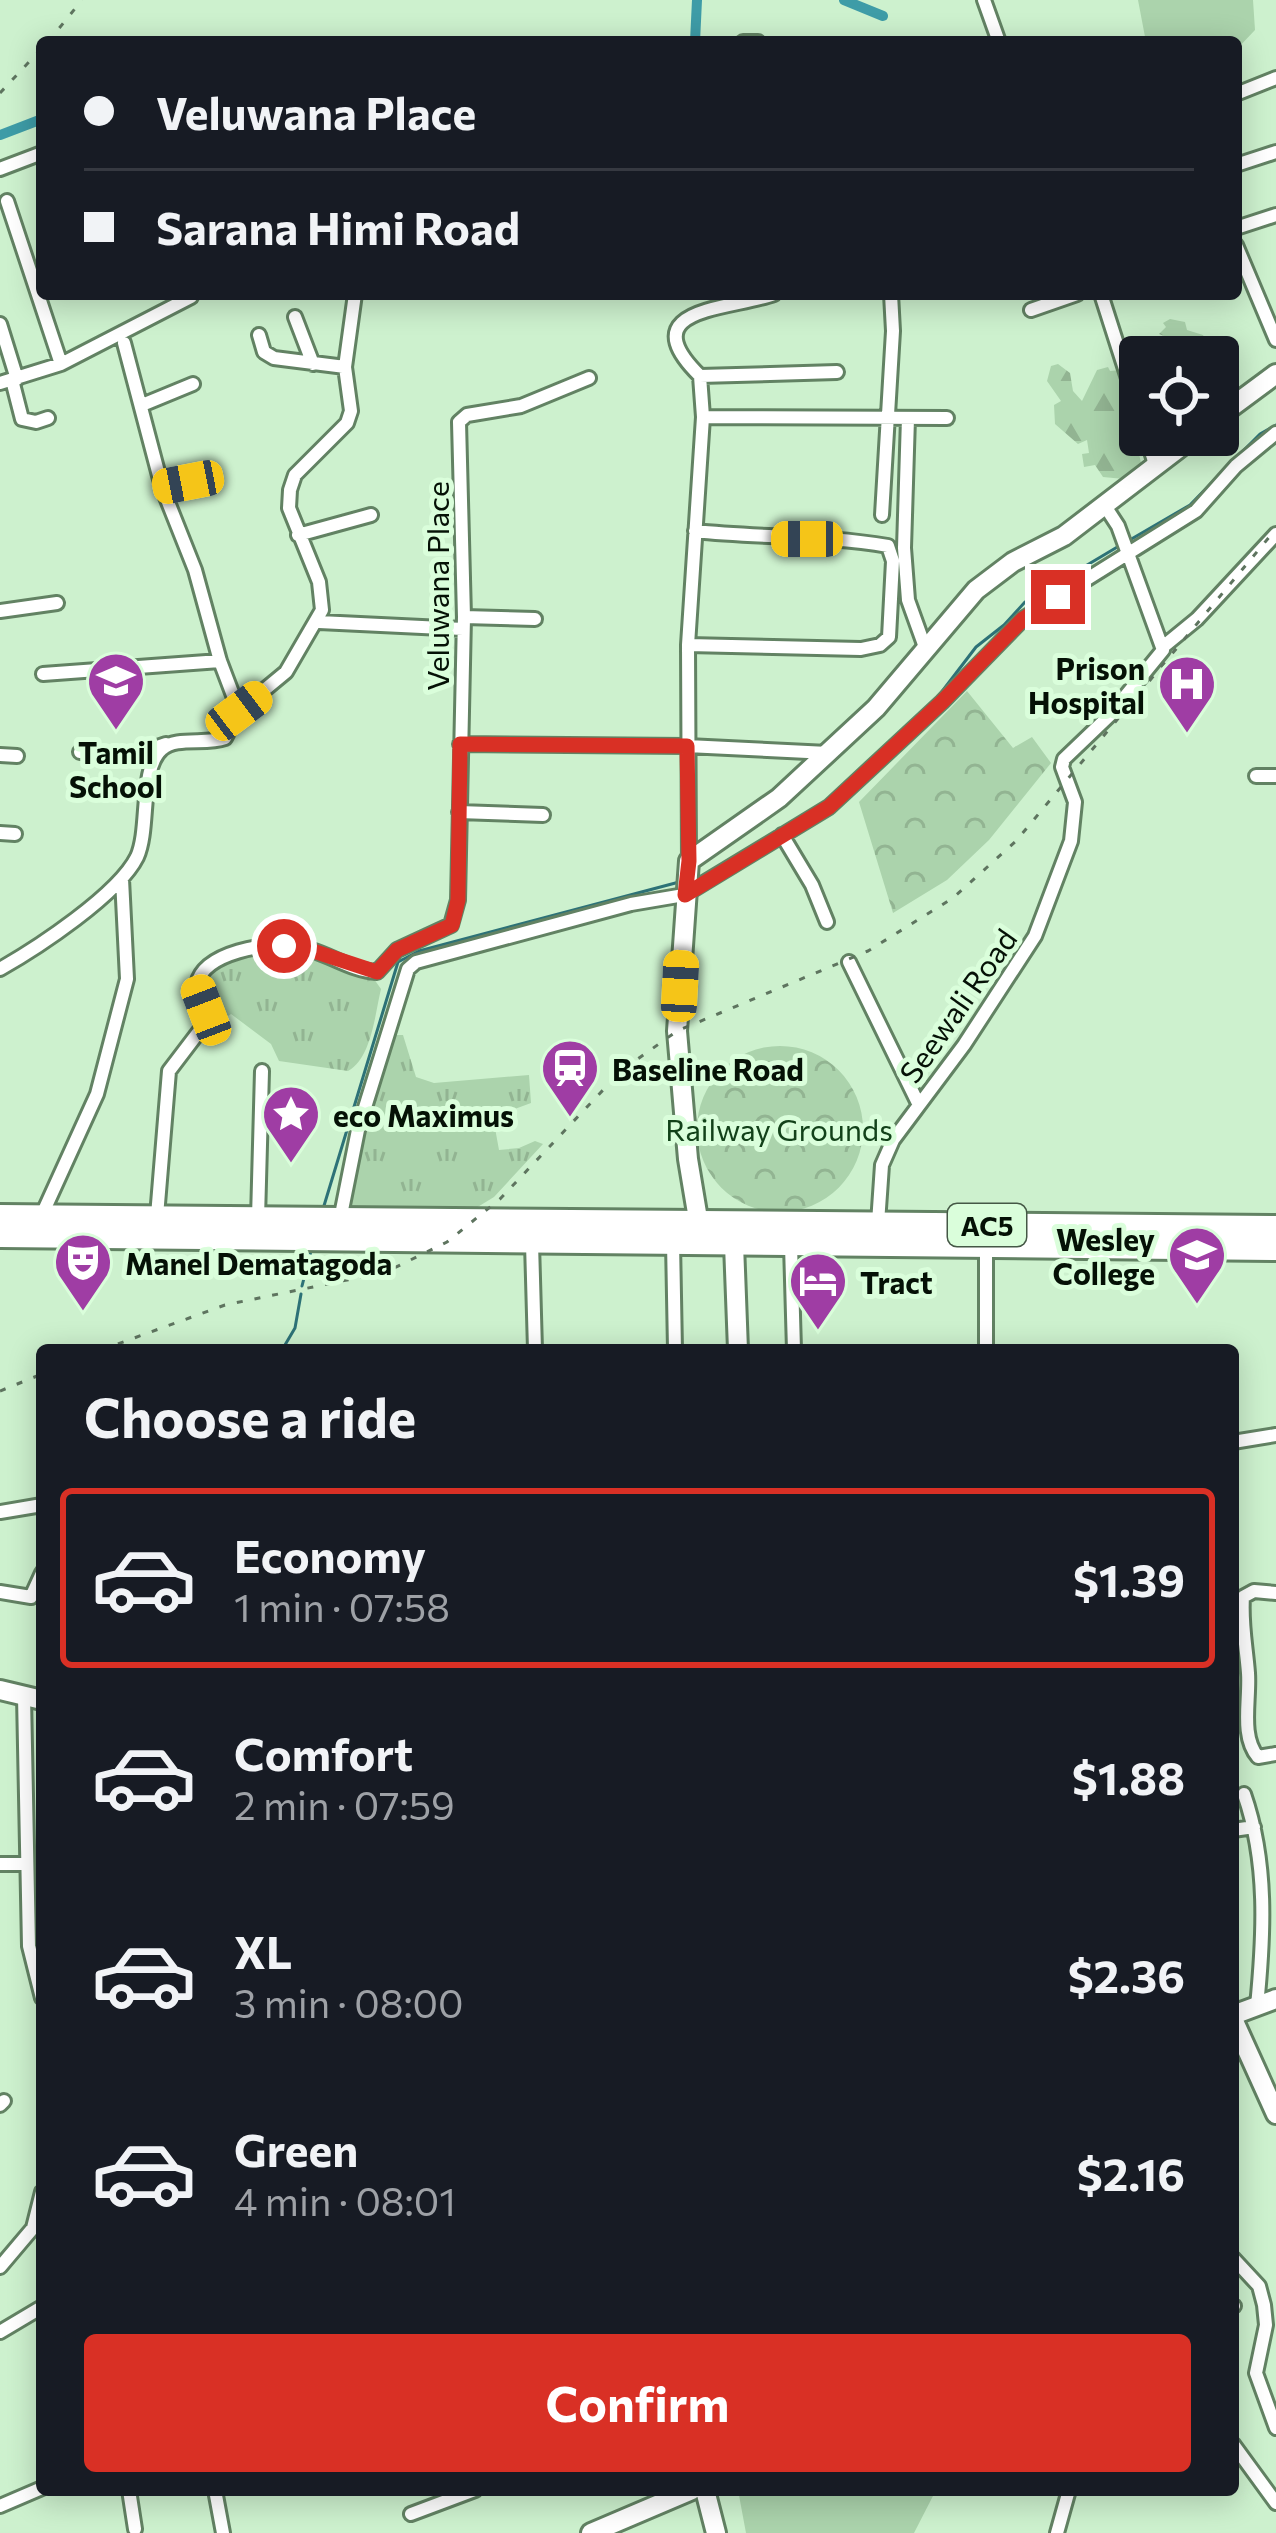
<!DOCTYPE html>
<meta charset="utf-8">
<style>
body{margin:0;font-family:Commissioner,sans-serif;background:#242831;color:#f1f3f6;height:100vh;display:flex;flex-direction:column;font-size:45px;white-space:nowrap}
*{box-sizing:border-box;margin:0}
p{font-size:39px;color:#9ea1a6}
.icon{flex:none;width:66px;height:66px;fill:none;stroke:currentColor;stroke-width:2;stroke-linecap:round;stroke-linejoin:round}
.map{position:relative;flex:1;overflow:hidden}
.details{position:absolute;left:36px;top:1344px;width:1203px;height:1152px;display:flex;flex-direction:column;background:#171b24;border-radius:12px;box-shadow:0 6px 30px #0003}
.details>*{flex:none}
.hud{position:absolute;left:36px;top:36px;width:1206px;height:264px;border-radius:12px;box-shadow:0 6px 30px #0003;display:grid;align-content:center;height:264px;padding:0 48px;background:#171b24}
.tools{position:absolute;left:1119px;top:336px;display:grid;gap:24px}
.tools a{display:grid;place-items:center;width:120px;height:120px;border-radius:12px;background:#171b24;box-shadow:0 6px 30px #0003;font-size:60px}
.end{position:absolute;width:54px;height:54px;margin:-27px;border:15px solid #d93025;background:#fff;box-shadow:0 0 0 6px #fff}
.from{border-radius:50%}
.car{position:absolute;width:36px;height:72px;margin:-36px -18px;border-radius:15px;box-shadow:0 0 9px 3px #0007;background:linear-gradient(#f5c518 24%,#345 0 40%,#f5c518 0 76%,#345 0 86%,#f5c518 0)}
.hud b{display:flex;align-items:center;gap:42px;height:114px;font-size:45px}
.hud b+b{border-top:3px solid #363941}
.hud i{width:30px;height:30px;background:#f1f3f6}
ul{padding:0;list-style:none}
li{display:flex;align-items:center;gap:36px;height:180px;margin:0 24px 18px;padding:0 24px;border:6px solid transparent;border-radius:12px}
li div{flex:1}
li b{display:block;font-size:45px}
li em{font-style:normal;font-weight:700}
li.selected{border-color:#d93025}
li>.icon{width:108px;height:108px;stroke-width:1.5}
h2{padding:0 48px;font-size:54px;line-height:144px}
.cta{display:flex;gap:24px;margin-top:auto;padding:24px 48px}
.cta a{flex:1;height:138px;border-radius:12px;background:#d93025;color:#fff;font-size:48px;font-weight:700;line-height:138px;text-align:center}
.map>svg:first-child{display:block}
.grass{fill:url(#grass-tufts)}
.forest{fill:url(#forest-firs)}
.park{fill:url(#park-crowns)}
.pitch{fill:#abd3ac}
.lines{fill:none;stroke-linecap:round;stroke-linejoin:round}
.stream{stroke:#2d7277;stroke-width:3}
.canal{stroke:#3e9ca7;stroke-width:10}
.street-casing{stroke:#628263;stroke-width:18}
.secondary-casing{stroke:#628263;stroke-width:24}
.highway-casing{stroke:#628263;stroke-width:30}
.street{stroke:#fff;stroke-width:12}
.secondary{stroke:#fff;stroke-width:18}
.highway{stroke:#fff;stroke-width:24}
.rail{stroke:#5e745f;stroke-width:3;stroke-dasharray:6 12;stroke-linecap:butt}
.route{stroke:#d93025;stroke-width:15}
.labels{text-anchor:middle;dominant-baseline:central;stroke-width:10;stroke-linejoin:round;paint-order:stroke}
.shield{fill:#dafedb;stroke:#455846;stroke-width:3}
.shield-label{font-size:27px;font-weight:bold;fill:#051106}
.street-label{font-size:30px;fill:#051106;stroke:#dafedb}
.poi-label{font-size:30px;font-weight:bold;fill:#051106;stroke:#dafedb;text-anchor:start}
.park-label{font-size:30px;fill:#124119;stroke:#dafedb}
</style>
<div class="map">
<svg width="1276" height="2533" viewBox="0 0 1276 2533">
<defs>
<pattern id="grass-tufts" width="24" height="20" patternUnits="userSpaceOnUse" patternTransform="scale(3)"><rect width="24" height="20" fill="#abd3ac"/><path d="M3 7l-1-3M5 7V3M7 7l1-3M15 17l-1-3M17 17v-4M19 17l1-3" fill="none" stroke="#92b492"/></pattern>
<pattern id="forest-firs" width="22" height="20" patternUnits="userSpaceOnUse" patternTransform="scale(3)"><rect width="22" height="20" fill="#abd3ac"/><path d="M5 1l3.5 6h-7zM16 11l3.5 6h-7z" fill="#92b492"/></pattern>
<pattern id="park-crowns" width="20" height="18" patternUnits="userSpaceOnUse" patternTransform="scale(3)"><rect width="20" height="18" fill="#abd3ac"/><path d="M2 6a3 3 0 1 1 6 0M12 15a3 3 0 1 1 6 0" fill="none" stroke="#92b492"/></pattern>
</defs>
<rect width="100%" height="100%" fill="#cdf1ce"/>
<path class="grass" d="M300,950L374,979L381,989C375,1013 372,1058 348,1071L279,1061L271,1044L231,1014L218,1023L213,1018L205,974L234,955Z
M396,1035H403L416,1077L434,1083L529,1075L531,1103L493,1117L499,1150L519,1148L535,1141L543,1144L494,1197L476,1208L353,1207L348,1202L370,1109Z"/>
<path class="forest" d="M1058,364L1070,373L1073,391L1082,401L1097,370L1108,367L1110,371L1121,370L1141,463L1124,479L1103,477L1095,465L1084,467L1082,454L1089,453L1087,440L1078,444L1055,424L1054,405L1061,401L1047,381L1051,366Z"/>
<path class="park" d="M1170,319L1185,322L1187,330L1203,335L1214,357H1152L1159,347L1169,343V338L1159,334L1166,327L1163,323Z
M967,691L1013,748L1032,737L1051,763L989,840L947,880L893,913L859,802Z
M697 1129a83 83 0 1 1 166 0a83 83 0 1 1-166 0Z"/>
<path class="pitch" d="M1138,0H1253L1255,30L1236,50V42H1146Z
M738,2490H933L934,2494L914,2533H746Z"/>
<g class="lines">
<path class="stream" d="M1236,458L1260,434L1276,425
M1128,541L1190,505L1225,469
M848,781L937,698L976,647L1004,625L1025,602L1119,546
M323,1209L398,962L419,951L683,881
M302,1286L312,1247
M282,1350L295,1328L301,1294"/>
<path class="canal" d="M844,0L883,16
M695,42L697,0
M0,135L42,119"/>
<defs>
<path id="street" d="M984,0L999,42
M743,42H758
M1236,94L1276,78
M1236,165L1276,152
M0,169L42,153
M7,201L61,364
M1236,228L1276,215
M1236,245L1276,340
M1101,294L1140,416
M1031,310L1077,294
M295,317L313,364
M0,324L17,379
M259,335L264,352L274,358L345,367
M124,343L162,487L195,570L220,661L239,711
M700,376L837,372
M12,380L22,419L36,422L48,418
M0,383L61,364L191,297
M142,405L193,384
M703,417L700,376C630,307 729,310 774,294
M908,418L904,548L908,600L926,650
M1146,435L1156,468
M162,487L214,477
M882,515L893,331L891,294
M298,535L371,515
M0,611L57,603
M464,617L535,619
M319,622L463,629
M688,645L861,649L880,645L889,637L893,561L888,546C825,535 759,538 695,531
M1164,646L1197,619L1276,534
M43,674L220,661
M460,744L687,746L828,753
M80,752L131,756L166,744
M0,755L17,756
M1256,776H1276
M459,812L543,815
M0,833L15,834
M782,835L812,885L827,922
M689,861L688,645L703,417L947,418
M849,962L918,1103
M0,969C37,948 118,895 137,857C150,829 139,769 162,749C176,736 206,745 225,738L239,711L286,672L322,610L319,582L289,508L290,490L295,475L347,423L351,411L345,367L355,294
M157,1216L169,1071L207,1021L197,984C204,952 267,942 296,946C324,950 349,971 377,972L397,950L451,925L458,900L464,617L459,422L467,415L521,406L589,378
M41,1217L97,1094L127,979L122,879
M258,1218L262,1071
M340,1220L358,1130L408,969L416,962L631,904L684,895L829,807L942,702L1023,619L1196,511L1236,466L1276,433
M878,1223L882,1165L893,1140L964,1045L1035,936L1071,841L1075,802L1062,767L1064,759L1110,715L1163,650L1118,526L1105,506
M673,1242L675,1350
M532,1243L535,1350
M986,1244V1350
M791,1245L794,1350
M1233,1442L1276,1435
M0,1512L42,1505
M0,1592L31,1597L42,1573
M1276,1593L1254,1591L1243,1597C1241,1624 1246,1646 1248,1673C1250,1700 1240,1736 1258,1757L1276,1754
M24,1696L29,1946L42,1998
M1244,1794C1268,1863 1264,1935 1257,2006
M1233,1830L1254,1827
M0,1864H26
M0,2105L4,2101
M1233,2258L1259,2286L1264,2305L1266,2325L1256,2373L1276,2428
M0,2267L33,2228L42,2192
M1233,2306H1234
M0,2332L42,2307
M1233,2444L1276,2503
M129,2490L135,2529
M215,2490L223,2533
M0,2506L42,2488
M411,2514L475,2490
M1057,2533L1069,2490"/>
<path id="secondary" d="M1218,417L1276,374
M700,1231L688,1159L677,1031L689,861L779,798L876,708L976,590L1013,562L1064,536L1196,435
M734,1244L738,1350
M0,1690L42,1700
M1233,2015L1276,1999
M1233,2019L1276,2114
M705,2490L716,2533
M591,2533L692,2490"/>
<path id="highway" d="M0,1217L1276,1228
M0,1235L1276,1248"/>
</defs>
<use href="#street" class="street-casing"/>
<use href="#secondary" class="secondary-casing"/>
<use href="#highway" class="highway-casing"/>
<use href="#street" class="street"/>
<use href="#secondary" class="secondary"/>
<use href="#highway" class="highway"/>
<path class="rail" d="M48,42L82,0
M0,93L42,48
M101,1350L225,1305L386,1272L447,1242L500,1199L621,1071L677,1031L868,951L953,898L1016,841L1276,529
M0,1391L42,1374"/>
</g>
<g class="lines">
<path class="route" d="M284,946H298L377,972L397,950L452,925L458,900L460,744L687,746L689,861L685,895L829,807L942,702L1023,619L1058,597"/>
</g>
<defs>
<symbol id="school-pin" viewBox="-11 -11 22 30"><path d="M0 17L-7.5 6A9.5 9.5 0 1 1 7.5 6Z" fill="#9f3da4" stroke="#dafedb"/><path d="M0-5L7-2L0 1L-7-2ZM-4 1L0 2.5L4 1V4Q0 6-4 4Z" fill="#fff"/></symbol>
<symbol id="hospital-pin" viewBox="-11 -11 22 30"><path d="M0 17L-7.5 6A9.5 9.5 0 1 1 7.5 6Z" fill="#9f3da4" stroke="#dafedb"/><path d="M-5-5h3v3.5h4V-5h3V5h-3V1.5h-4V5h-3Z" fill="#fff"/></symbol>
<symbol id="station-pin" viewBox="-11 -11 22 30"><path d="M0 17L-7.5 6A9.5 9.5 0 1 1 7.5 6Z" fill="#9f3da4" stroke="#dafedb"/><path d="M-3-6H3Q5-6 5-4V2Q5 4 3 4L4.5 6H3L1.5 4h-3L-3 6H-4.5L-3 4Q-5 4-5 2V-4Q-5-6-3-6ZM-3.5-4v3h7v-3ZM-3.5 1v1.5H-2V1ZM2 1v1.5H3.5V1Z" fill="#fff"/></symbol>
<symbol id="sight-pin" viewBox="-11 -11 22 30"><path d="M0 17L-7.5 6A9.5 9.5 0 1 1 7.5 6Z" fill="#9f3da4" stroke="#dafedb"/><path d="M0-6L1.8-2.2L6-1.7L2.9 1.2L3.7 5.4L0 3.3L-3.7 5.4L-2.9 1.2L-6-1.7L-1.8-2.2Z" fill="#fff"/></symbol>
<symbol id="theatre-pin" viewBox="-11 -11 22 30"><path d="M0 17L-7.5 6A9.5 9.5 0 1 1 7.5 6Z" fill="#9f3da4" stroke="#dafedb"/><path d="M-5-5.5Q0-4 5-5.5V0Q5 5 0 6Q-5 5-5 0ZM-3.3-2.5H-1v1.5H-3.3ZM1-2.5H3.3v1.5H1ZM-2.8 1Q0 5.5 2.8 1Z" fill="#fff"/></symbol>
<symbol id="hotel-pin" viewBox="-11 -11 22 30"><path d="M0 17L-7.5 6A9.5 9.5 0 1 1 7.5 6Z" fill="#9f3da4" stroke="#dafedb"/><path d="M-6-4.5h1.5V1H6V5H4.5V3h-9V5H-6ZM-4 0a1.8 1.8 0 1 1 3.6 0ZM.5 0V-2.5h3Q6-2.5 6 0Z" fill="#fff"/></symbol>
</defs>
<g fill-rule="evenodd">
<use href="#school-pin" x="83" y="648" width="66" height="90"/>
<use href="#hospital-pin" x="1154" y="651" width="66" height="90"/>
<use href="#station-pin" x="537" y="1035" width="66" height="90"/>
<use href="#sight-pin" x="258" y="1081" width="66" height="90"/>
<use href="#school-pin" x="1164" y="1222" width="66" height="90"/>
<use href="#theatre-pin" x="50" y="1229" width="66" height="90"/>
<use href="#hotel-pin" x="785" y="1248" width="66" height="90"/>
</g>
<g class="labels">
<rect class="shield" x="948" y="1204" width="78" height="42" rx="9"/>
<g class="shield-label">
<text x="987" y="1225">AC5</text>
</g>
<g class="street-label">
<text transform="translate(436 586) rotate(-90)">Veluwana Place</text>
<text transform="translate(957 1005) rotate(-55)">Seewali Road</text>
</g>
<g class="poi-label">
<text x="1145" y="667" text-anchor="end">Prison<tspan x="1145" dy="34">Hospital</tspan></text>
<text x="116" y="751" text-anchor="middle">Tamil<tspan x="116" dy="34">School</tspan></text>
<text x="612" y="1068">Baseline Road</text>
<text x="333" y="1114">eco Maximus</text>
<text x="1155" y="1238" text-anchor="end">Wesley<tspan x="1155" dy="34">College</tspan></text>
<text x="125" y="1262">Manel Dematagoda</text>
<text x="860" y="1281">Tract</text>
</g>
<g class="park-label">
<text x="779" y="1128">Railway Grounds</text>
</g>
</g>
</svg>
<div class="tools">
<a><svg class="icon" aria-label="locate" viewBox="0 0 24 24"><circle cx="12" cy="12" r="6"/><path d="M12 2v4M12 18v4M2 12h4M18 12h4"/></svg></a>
</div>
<i class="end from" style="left:284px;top:946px"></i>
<i class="end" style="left:1058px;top:597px"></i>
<i class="car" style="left:188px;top:482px;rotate:259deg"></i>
<i class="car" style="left:807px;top:539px;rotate:270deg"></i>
<i class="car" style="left:239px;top:711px;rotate:53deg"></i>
<i class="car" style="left:680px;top:986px;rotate:3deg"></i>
<i class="car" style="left:206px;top:1010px;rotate:339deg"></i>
<div class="hud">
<b><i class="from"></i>Veluwana Place</b>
<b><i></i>Sarana Himi Road</b>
</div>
<section class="details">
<h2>Choose a ride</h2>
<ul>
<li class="selected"><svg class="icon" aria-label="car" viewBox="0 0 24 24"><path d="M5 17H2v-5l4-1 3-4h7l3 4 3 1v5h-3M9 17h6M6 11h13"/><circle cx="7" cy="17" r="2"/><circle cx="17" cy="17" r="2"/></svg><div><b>Economy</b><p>1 min · 07:58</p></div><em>$1.39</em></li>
<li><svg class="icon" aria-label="car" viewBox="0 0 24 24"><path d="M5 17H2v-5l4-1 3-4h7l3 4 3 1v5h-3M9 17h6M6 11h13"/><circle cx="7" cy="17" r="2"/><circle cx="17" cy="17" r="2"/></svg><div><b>Comfort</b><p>2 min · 07:59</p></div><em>$1.88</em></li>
<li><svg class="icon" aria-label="car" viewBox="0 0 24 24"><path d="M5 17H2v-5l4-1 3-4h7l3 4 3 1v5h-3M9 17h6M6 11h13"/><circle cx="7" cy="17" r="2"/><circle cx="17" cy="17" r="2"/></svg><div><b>XL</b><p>3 min · 08:00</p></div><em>$2.36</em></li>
<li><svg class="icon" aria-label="car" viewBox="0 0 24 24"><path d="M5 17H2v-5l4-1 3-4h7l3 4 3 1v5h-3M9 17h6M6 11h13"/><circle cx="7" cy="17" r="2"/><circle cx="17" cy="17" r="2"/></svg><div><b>Green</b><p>4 min · 08:01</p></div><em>$2.16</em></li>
</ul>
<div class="cta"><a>Confirm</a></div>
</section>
</div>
